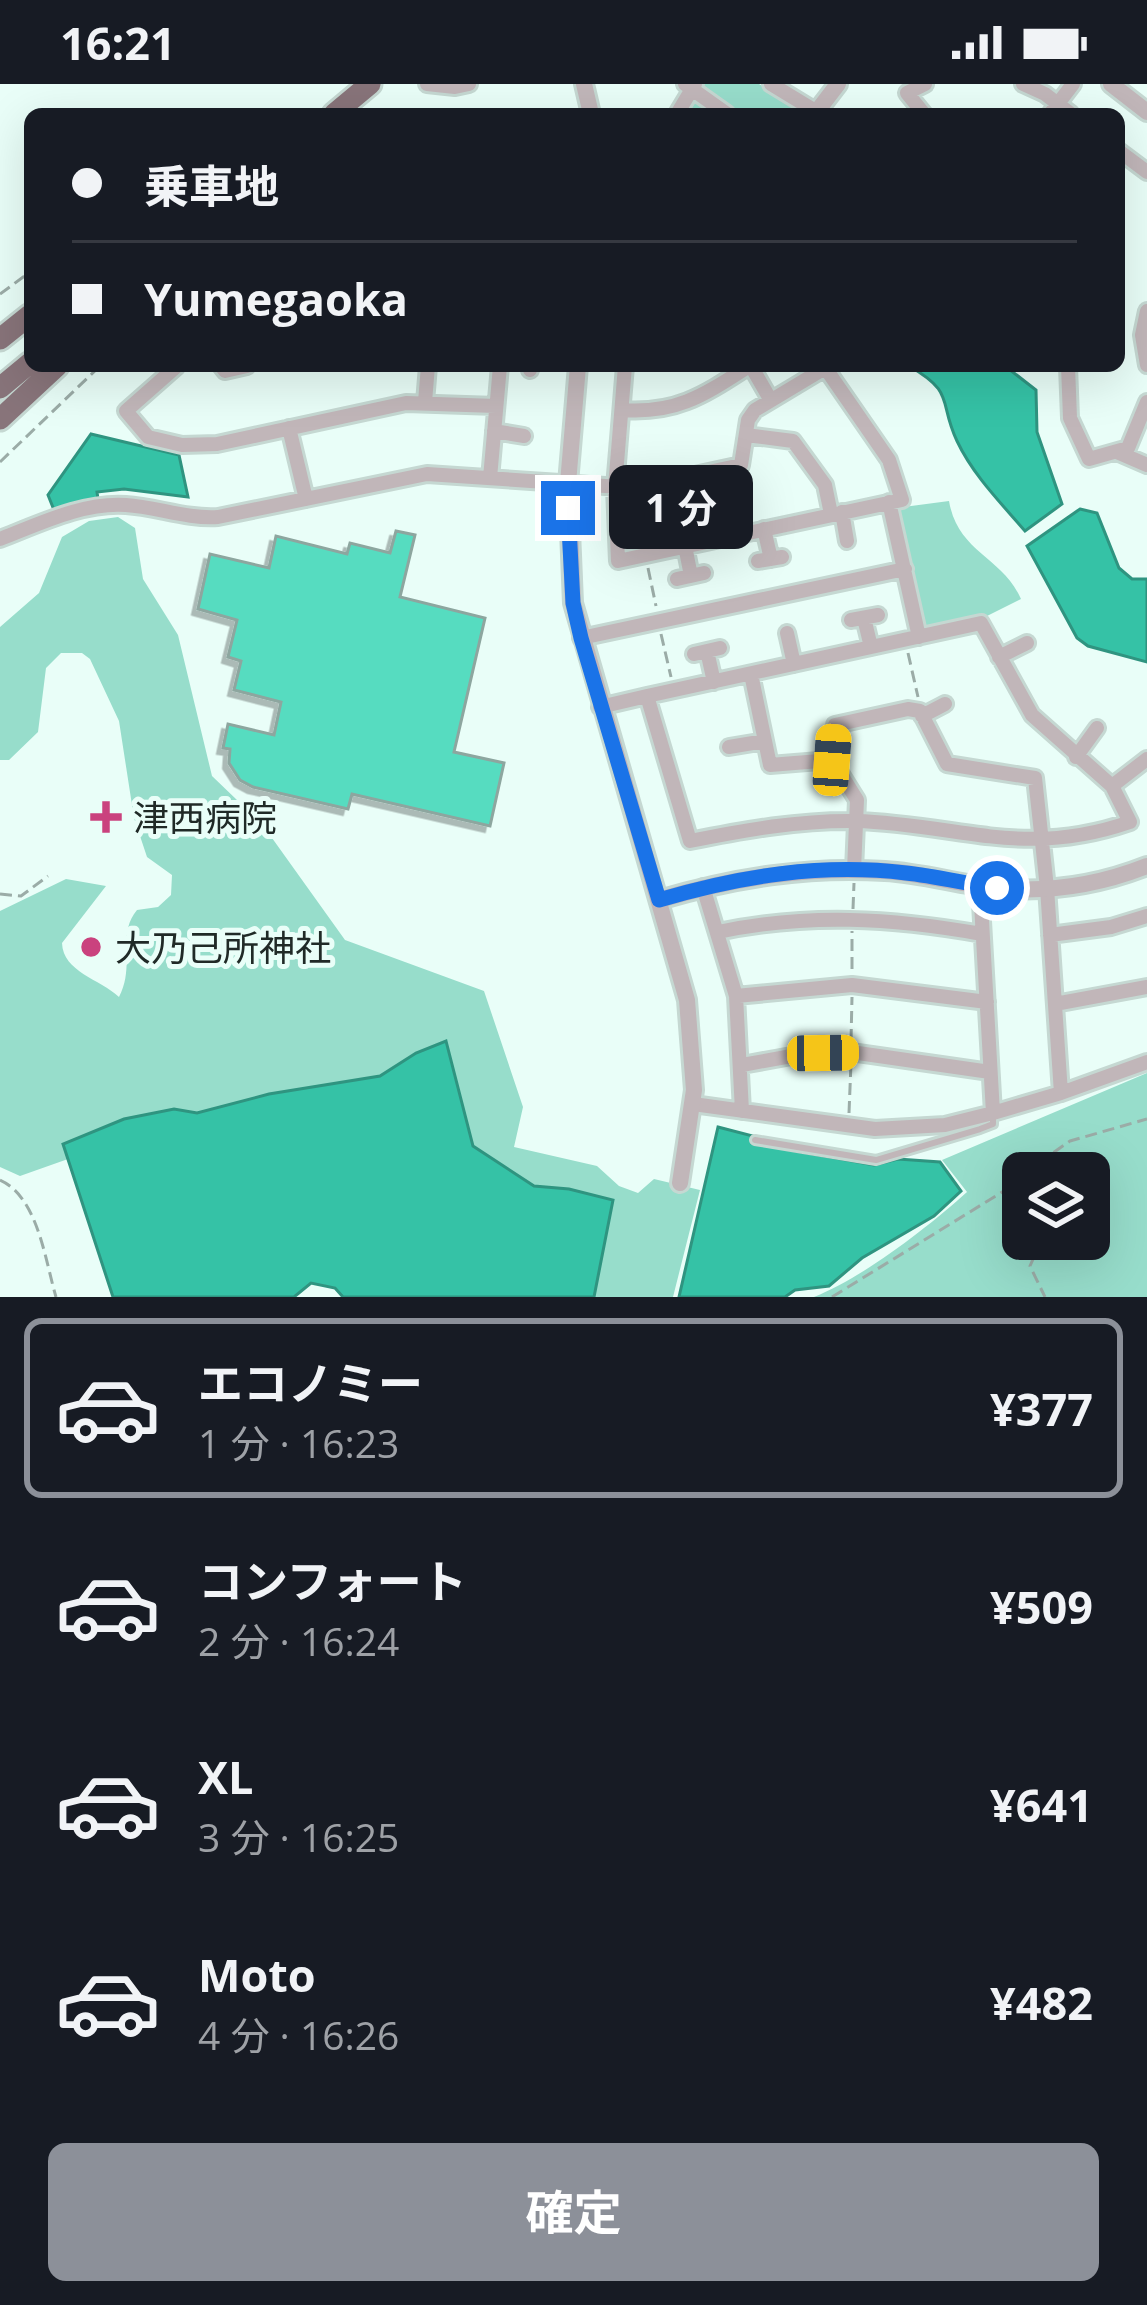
<!DOCTYPE html>
<html lang="ja">
<meta charset="utf-8">
<style>
body{margin:0;font-family:"Open Sans","Noto Sans JP",sans-serif;background:#242831;color:#f1f3f6;height:100vh;display:flex;flex-direction:column;font-size:45px;white-space:nowrap}
*{box-sizing:border-box;margin:0}
p{font-size:39px;color:#9ea1a6}
.icon{flex:none;width:66px;height:66px;fill:none;stroke:currentColor;stroke-width:2;stroke-linecap:round;stroke-linejoin:round}
.map{position:relative;height:1213px;overflow:hidden}
.details{display:flex;flex-direction:column;background:#171b24;flex:1}
.details>*{flex:none}
.top-card{position:absolute;left:24px;top:24px;width:1101px;height:264px;border-radius:18px;box-shadow:0 12px 48px #0002;display:grid;align-content:center;height:264px;padding:0 48px;background:#171b24}
.tools{position:absolute;left:1002px;top:1068px;display:grid;gap:24px}
.tools a{display:grid;place-items:center;width:108px;height:108px;border-radius:18px;background:#171b24;box-shadow:0 12px 48px #0002;font-size:60px}
.end{position:absolute;width:54px;height:54px;margin:-27px;border:15px solid #1a73e8;background:#fff;box-shadow:0 0 0 6px #fff}
.from{border-radius:50%}
.bubble{position:absolute;height:84px;border-radius:18px;background:#171b24;box-shadow:0 12px 48px #0002;font-size:39px;font-weight:700;line-height:84px;text-align:center}
.car{position:absolute;width:36px;height:72px;margin:-36px -18px;border-radius:15px;box-shadow:0 0 9px 3px #0007;background:linear-gradient(#f5c518 24%,#345 0 40%,#f5c518 0 76%,#345 0 86%,#f5c518 0)}
.top-card b{display:flex;align-items:center;gap:42px;height:114px;font-size:45px}
.top-card b+b{border-top:3px solid #363941}
.top-card i{width:30px;height:30px;background:#f1f3f6}
ul{padding:21px 0 0;list-style:none}
li{display:flex;align-items:center;gap:36px;height:180px;margin:0 24px 18px;padding:0 24px;border:6px solid transparent;border-radius:18px}
li div{flex:1}
li b{display:block;font-size:45px}
li em{font-style:normal;font-weight:700}
li.on{border-color:#8c9099}
li>.icon{width:108px;height:108px;stroke-width:1.5}
.action{display:flex;gap:24px;margin-top:auto;padding:24px 48px}
.action a{flex:1;height:138px;border-radius:18px;background:#8c9099;color:#fff;font-size:48px;font-weight:700;line-height:138px;text-align:center}
.status{display:flex;justify-content:space-between;align-items:center;height:84px;padding:0 60px;background:#171b24;direction:ltr}
.status svg{height:33px;fill:currentColor}
.map>svg:first-child{display:block}
.green{fill:#97ddcb;fill-rule:evenodd}
.water{fill:#35c2a6;stroke:#2f9480;stroke-width:3}
.building{fill:#57dcc0;stroke:#8da69f;stroke-width:3;filter:url(#shadow)}
.lines{fill:none;stroke-linecap:round;stroke-linejoin:round}
.service-casing{stroke:#c5d8d2;stroke-width:12}
.minor-casing{stroke:#c5d8d2;stroke-width:20}
.tertiary-casing{stroke:#c5d8d2;stroke-width:22}
.trunk-casing{stroke:#c5d8d2;stroke-width:27}
.path{stroke:#9baca7;stroke-width:3;stroke-dasharray:12 6;stroke-linecap:butt}
.service{stroke:#c1b6b9;stroke-width:6}
.minor{stroke:#c1b6b9;stroke-width:14}
.tertiary{stroke:#c1b6b9;stroke-width:16}
.trunk{stroke:#88747a;stroke-width:21}
.route{stroke:#1a73e8;stroke-width:15}
.poi-dot{fill:#ca427e;stroke:#e9fef8;stroke-width:4.5}
.labels{text-anchor:middle;dominant-baseline:central;stroke-width:10;stroke-linejoin:round;paint-order:stroke}
.poi-label{font-size:36px;fill:#202a27;stroke:#e9fef8;text-anchor:start}
</style>
<div class="status"><b>16:21</b><svg viewBox="0 0 49 12"><path d="M0 12V9h3v3zM5 12V6h3v6zM10 12V3h3v9zM15 12V0h3v12zM26 1h20v11H26zM47 4h2v5h-2z"/></svg></div>
<div class="map">
<svg width="1147" height="1213" viewBox="0 0 1147 1213">
<defs>
<filter id="shadow"><feDropShadow dx="-5.5" dy="5.5" stdDeviation="0" flood-color="#0004"/></filter>
</defs>
<rect width="100%" height="100%" fill="#e9fef8"/>
<path class="green" d="M701,0H759L798,24V30H683Z
M949,417C958,469 1002,472 1021,515L985,533L923,546L896,424Z
M118,433L135,444L143,495L178,551L212,692L262,740L345,856L484,907L523,1023L514,1063L597,1082L619,1102L638,1109L654,1095L700,1106L673,1213H594L613,1116L569,1105L534,1102L473,1062L445,958L416,969L380,992L269,1010L197,1029L174,1025L124,1035L64,1060L68,1075L20,1092L0,1083V827L66,795L106,802L62,859C63,888 100,895 119,913C136,881 116,851 137,826L158,823L171,811L172,791L147,773L134,734L119,637L90,575L82,569H61L46,584L38,648L9,676H0V543L39,509L62,453L89,437Z
M1147,989V1213H814C864,1193 927,1144 967,1108L942,1076ZM1023,1089H1089V1155H1023Z"/>
<path class="water" d="M909,282H1005L1036,306L1037,348L1062,420L1025,447C1001,419 973,391 957,357C938,317 956,309 909,282Z
M91,350L179,371L188,413L124,405L97,408L98,415L54,426L48,411Z
M1080,425L1097,429L1119,484L1132,495H1147V578L1088,562L1077,554L1027,462Z
M446,957L473,1062L534,1102L569,1105L613,1116L594,1213H343L335,1204L311,1199L294,1213H113L63,1060L124,1035L174,1025L197,1029L269,1010L380,992L416,969Z
M718,1043L753,1052L752,1059L874,1081L898,1075L940,1078L961,1107L934,1132L862,1174L829,1202L795,1206L785,1213H679Z"/>
<path class="building" d="M396,447L415,451L400,513L485,534L454,668L504,679L490,742L352,710L348,725L253,703L240,696L229,679L230,665L223,664L228,640L274,651L281,618L234,606L241,577L228,573L237,536L198,525L210,470L269,484L276,452L347,470L350,459L390,469Z"/>
<g class="lines">
<defs>
<path id="service" d="M755,1056L876,1076L980,1045L993,1040V1033"/>
<path id="minor" d="M427,0L455,3L469,0
M685,0L727,30
M771,0L817,28
M1023,0L1045,10L1071,30
M677,30L695,0
M924,30L907,9L925,0
M1050,30L1073,0
M1119,67L1147,88
M1147,227L1142,251L1147,281
M177,282L126,327L148,353L182,361L217,360L406,319L496,322
M221,282L225,287L247,282
M625,282L615,403L618,477L902,416L889,376L824,282
M751,282L770,315
M1068,282L1070,334L1089,375L1128,364L1147,318
M530,286L531,282
M425,318L428,282
M622,326C677,330 704,311 749,282
M289,344L306,415
M494,347L524,352
M746,351L793,357L825,401L831,430
M1117,368L1147,381
M490,394L500,282
M889,418L919,553
M842,428L847,457
M764,445L771,475
M0,455C39,440 83,418 126,421C157,423 186,435 218,433L427,390L635,404L741,381L748,336L755,326L825,284
M685,462L691,492
M758,477L782,473
M677,495L704,489
M864,534L871,563
M851,536L878,531
M787,549L794,580
M581,554L905,485
M707,567L714,598
M694,570L720,564
M999,573L1027,559
M751,590L770,681L832,676L857,716L854,786
M600,623L647,612L981,539L1032,631L1112,702L1130,738C1023,775 959,740 856,737C800,736 745,746 690,757L647,612
M922,632L945,620
M729,663L765,657
M1076,673L1097,644
M832,676L835,641L908,625L920,627L947,680L1035,694L1047,804L1061,1009L1147,978
M1112,702L1147,675
M703,803L736,912L742,1027
M718,848C808,829 892,834 982,850
M1050,851L1111,843L1147,832
M736,912L852,901L987,918
M1055,920L1147,903
M742,981L797,971L851,968L990,988
M693,1020L875,1045L945,1041L993,1029L980,802
M993,1029L1061,1009"/>
<path id="tertiary" d="M584,0L591,30
M1111,0L1147,28
M815,30L838,0
M578,282L568,399L573,519L687,916L694,1006L680,1099
M659,816C734,794 807,782 885,787C922,789 957,800 994,804C1046,809 1099,801 1147,782"/>
<path id="trunk" d="M334,30L370,0
M0,255L30,231
M0,304L30,279
M0,335L57,282"/>
</defs>
<use href="#service" class="service-casing"/>
<use href="#minor" class="minor-casing"/>
<use href="#tertiary" class="tertiary-casing"/>
<use href="#trunk" class="trunk-casing"/>
<path class="path" d="M0,210L26,191L30,196
M0,378L100,282
M648,484L656,522
M661,550L671,593
M908,569L918,613
M0,810L21,812L48,792
M853,825L854,799
M852,885V847
M851,957L852,913
M849,1029L851,979
M1024,1089L1070,1057L1147,1035
M0,1096C38,1113 45,1176 56,1213
M1042,1155L1030,1182L1045,1213
M832,1213L1007,1105L1023,1090"/>
<use href="#service" class="service"/>
<use href="#minor" class="minor"/>
<use href="#tertiary" class="tertiary"/>
<use href="#trunk" class="trunk"/>
</g>
<g class="lines">
<path class="route" d="M568,424L573,519L581,554L659,816C740,792 821,779 906,789C936,792 967,800 997,804"/>
</g>
<g class="poi-dot">
<path d="M100 715h12v12h12v12h-12v12h-12v-12h-12v-12h12z"/>
<circle cx="91" cy="863" r="12"/>
</g>
<g class="labels">
<g class="poi-label">
<text x="133" y="733">津西病院</text>
<text x="115" y="863">大乃己所神社</text>
</g>
</g>
</svg>
<div class="tools">
<a><svg class="icon" aria-label="layers" viewBox="0 0 24 24"><path d="M12 4l9 5-9 5-9-5zM3 14l9 5 9-5"/></svg></a>
</div>
<i class="end from" style="left:997px;top:804px"></i>
<i class="end" style="left:568px;top:424px"></i>
<div class="bubble" style="left:609px;top:381px;width:144px">1 分</div>
<i class="car" style="left:832px;top:676px;rotate:4deg"></i>
<i class="car" style="left:823px;top:969px;rotate:89deg"></i>
<div class="top-card">
<b><i class="from"></i>乗車地</b>
<b><i></i>Yumegaoka</b>
</div>
</div>
<section class="details">
<ul>
<li class="on"><svg class="icon" aria-label="car" viewBox="0 0 24 24"><path d="M5 17H2v-5l4-1 3-4h7l3 4 3 1v5h-3M9 17h6M6 11h13"/><circle cx="7" cy="17" r="2"/><circle cx="17" cy="17" r="2"/></svg><div><b>エコノミー</b><p>1 分 · 16:23</p></div><em>¥377</em></li>
<li><svg class="icon" aria-label="car" viewBox="0 0 24 24"><path d="M5 17H2v-5l4-1 3-4h7l3 4 3 1v5h-3M9 17h6M6 11h13"/><circle cx="7" cy="17" r="2"/><circle cx="17" cy="17" r="2"/></svg><div><b>コンフォート</b><p>2 分 · 16:24</p></div><em>¥509</em></li>
<li><svg class="icon" aria-label="car" viewBox="0 0 24 24"><path d="M5 17H2v-5l4-1 3-4h7l3 4 3 1v5h-3M9 17h6M6 11h13"/><circle cx="7" cy="17" r="2"/><circle cx="17" cy="17" r="2"/></svg><div><b>XL</b><p>3 分 · 16:25</p></div><em>¥641</em></li>
<li><svg class="icon" aria-label="car" viewBox="0 0 24 24"><path d="M5 17H2v-5l4-1 3-4h7l3 4 3 1v5h-3M9 17h6M6 11h13"/><circle cx="7" cy="17" r="2"/><circle cx="17" cy="17" r="2"/></svg><div><b>Moto</b><p>4 分 · 16:26</p></div><em>¥482</em></li>
</ul>
<div class="action"><a>確定</a></div>
</section>
